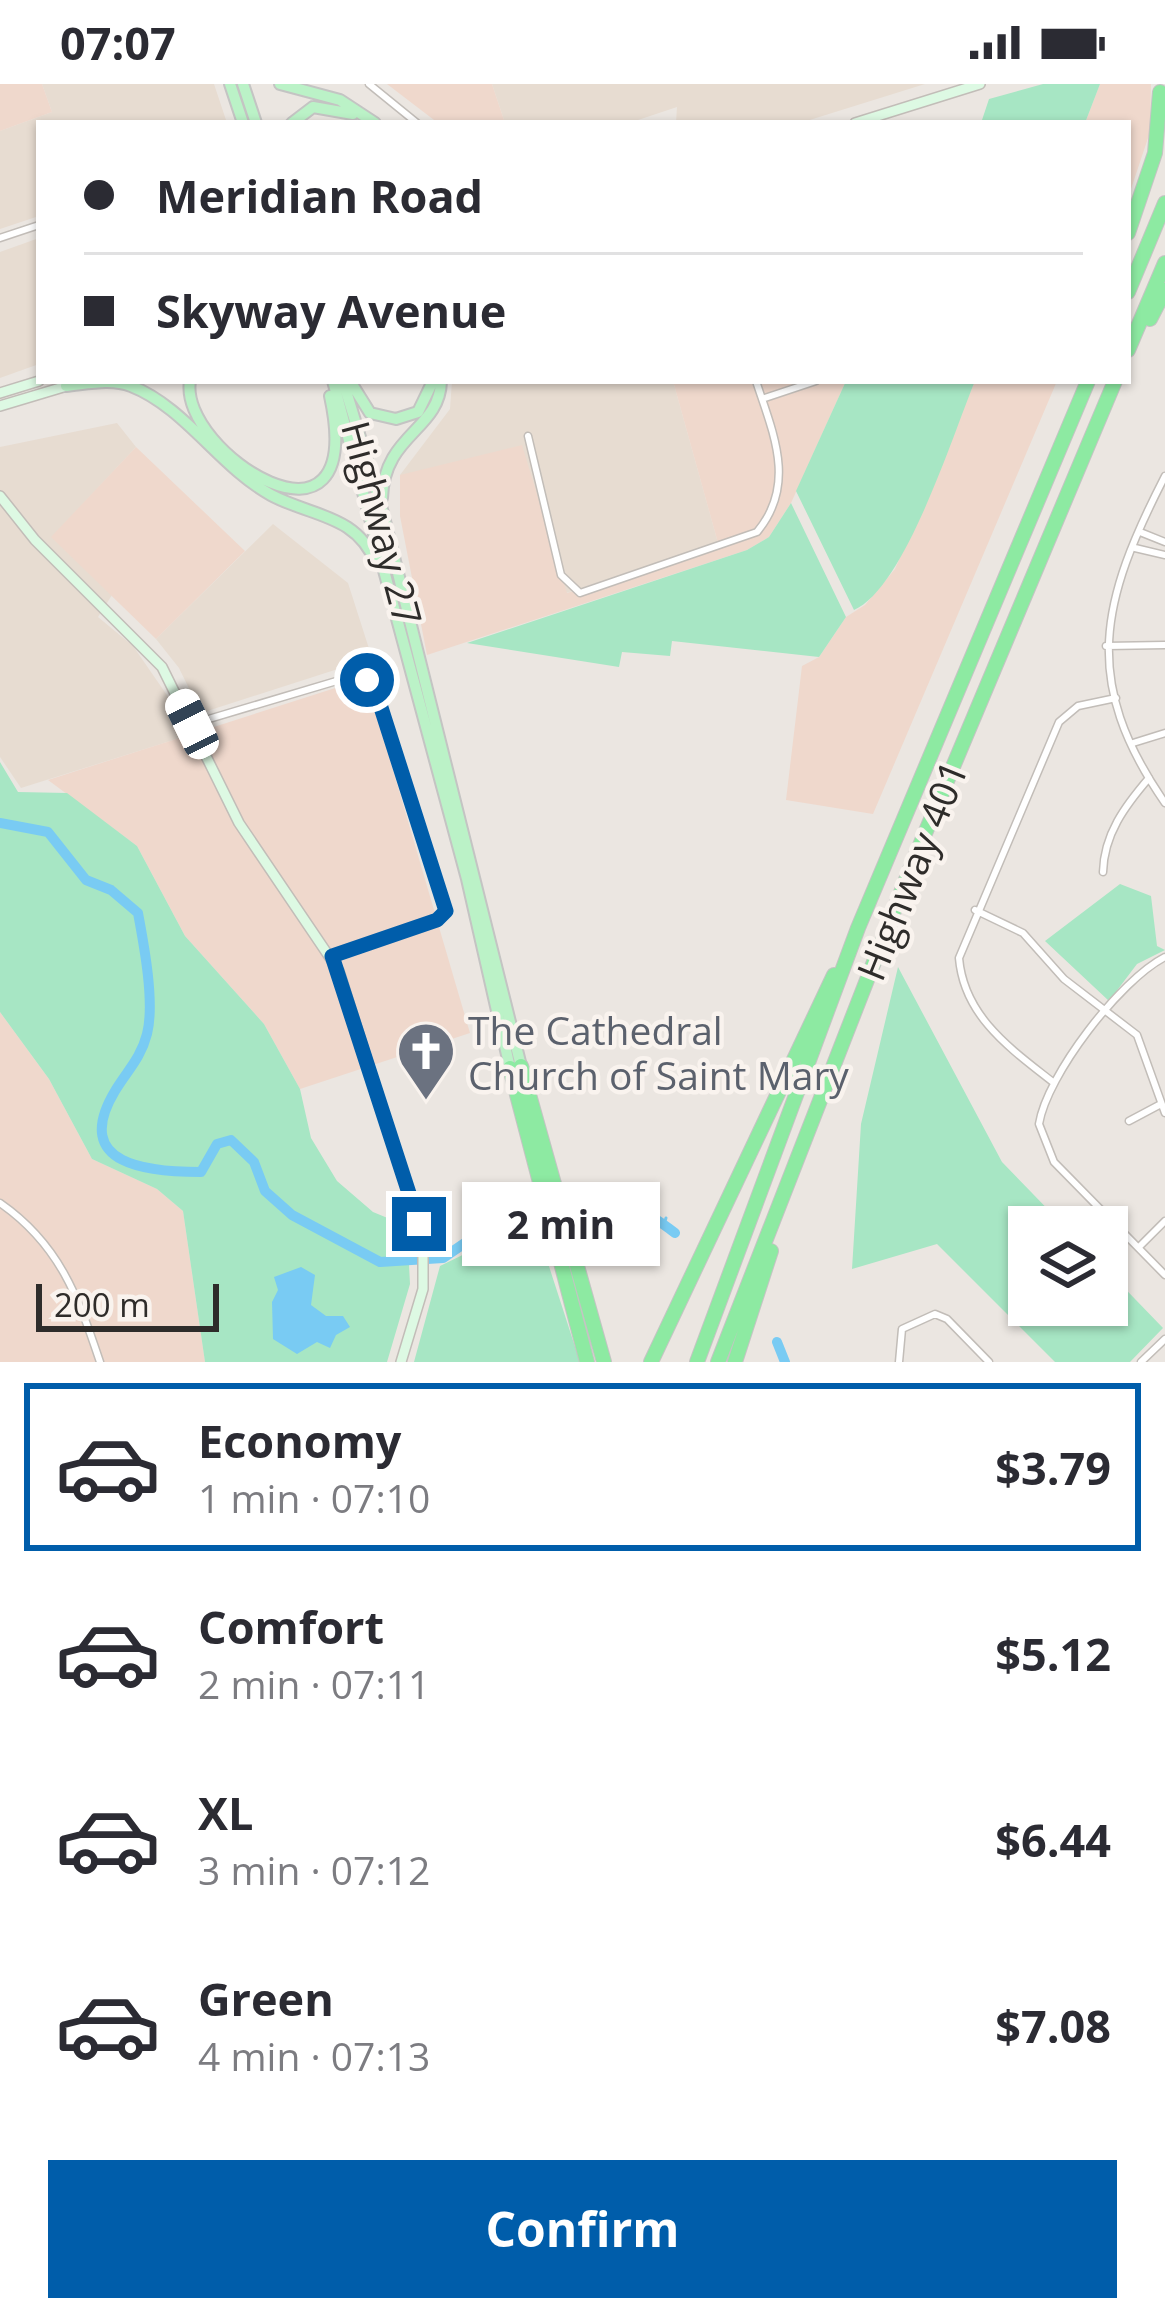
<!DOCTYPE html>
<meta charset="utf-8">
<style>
body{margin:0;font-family:"Open Sans",sans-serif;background:#f2f2f3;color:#2b2b33;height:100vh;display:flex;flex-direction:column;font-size:45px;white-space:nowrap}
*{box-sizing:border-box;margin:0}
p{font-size:39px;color:#7c7c81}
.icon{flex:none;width:66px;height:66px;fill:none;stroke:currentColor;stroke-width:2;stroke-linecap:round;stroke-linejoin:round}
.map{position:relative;height:1278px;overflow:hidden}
.side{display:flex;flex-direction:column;background:#fff;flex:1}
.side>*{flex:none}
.banner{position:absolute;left:36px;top:36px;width:1095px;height:264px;border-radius:0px;box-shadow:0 3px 9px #0004;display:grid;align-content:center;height:264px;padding:0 48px;background:#fff}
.tools{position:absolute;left:1008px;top:1122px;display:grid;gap:24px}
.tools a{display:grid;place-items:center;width:120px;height:120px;border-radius:0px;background:#fff;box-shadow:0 3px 9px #0004;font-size:60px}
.scale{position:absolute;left:36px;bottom:30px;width:183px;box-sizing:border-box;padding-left:12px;border:6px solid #2e2c2a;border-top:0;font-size:33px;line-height:42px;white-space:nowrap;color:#2e2c2a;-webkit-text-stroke:9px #f9f3ee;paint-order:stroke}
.end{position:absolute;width:54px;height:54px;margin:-27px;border:15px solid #005daa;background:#fff;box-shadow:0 0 0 6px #fff}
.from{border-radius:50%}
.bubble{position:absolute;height:84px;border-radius:0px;background:#fff;box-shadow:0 3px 9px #0004;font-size:39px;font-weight:700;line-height:84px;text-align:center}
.car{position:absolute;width:36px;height:72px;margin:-36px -18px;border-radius:15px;box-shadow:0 0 9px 3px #0007;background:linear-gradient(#fff 24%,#345 0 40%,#fff 0 76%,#345 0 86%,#fff 0)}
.banner b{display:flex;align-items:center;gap:42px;height:114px;font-size:45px}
.banner b+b{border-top:3px solid #e1e1e2}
.banner i{width:30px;height:30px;background:#2b2b33}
ul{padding:21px 0 0;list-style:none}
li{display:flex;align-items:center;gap:36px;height:168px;margin:0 24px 18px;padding:0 24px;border:6px solid transparent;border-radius:0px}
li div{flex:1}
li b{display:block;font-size:45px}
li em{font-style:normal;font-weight:700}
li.on{border-color:#005daa}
li>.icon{width:108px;height:108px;stroke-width:1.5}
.cta{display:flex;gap:24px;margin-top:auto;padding:24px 48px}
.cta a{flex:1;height:138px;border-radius:0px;background:#005daa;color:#fff;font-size:48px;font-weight:700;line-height:138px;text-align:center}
.status{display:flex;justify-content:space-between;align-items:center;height:84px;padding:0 60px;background:#fff;direction:ltr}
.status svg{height:33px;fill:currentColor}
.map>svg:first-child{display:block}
.built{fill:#e7dcd1}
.industrial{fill:#efd8cc}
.green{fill:#a7e6c4}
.water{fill:#79cbf3}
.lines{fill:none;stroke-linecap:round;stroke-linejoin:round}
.stream{stroke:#79cbf3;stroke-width:3}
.river{stroke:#79cbf3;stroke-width:10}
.street-casing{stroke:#c2bdb8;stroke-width:9}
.secondary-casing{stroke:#c2bdb8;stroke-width:12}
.primary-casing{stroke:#c4c4c3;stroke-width:14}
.highway-casing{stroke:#c4c4c3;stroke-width:16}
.street{stroke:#fff;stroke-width:6}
.secondary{stroke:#ddf9e3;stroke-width:9}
.primary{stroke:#bbf2c7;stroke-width:10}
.highway{stroke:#8deaa2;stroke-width:14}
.route{stroke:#005daa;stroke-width:15}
.labels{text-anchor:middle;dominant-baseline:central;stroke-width:9;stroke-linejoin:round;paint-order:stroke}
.street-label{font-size:39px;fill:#2e2c2a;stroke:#f9f3ee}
.worship-label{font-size:39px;fill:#5b616d;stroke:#f9f3ee;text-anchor:start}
</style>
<div class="status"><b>07:07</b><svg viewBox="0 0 49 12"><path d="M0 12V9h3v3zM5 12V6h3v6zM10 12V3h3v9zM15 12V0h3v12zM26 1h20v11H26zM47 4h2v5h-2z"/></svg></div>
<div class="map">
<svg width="1165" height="1278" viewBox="0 0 1165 1278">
<rect width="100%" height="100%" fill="#ebe6e1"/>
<path class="built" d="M42,0H214L227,39H39V132L0,145V47L52,28Z
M492,0H925L800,39H676L677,23L629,39H505Z
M39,154V280L0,294V168Z
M452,297H673L718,459L566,509L400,391L450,325Z
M117,339L136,363L52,453L112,511L98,533L133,562L180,630L186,652L21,704L0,673V363Z
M273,440L348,499L372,574L201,629L179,584L156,555Z"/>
<path class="industrial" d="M0,0H42L52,28L0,47Z
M387,0H492L505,39H438Z
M1100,0H1151L1150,48L1128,114V39H1085Z
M673,297H846L791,419L769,453L747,466L427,571L400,432V391L522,361L567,509L718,459Z
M975,297H1057L873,730L786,716L802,582L819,573L846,533L865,521L895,485Z
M136,363L245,467L156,555L51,453Z
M354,598L369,604L470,949L300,1005L264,940L185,852L137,762L48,696Z
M0,928L49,995L92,1075L157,1105L183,1127L205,1278H0Z"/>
<path class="green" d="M1043,0H1100L1085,39H981L989,15Z
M846,297H975C953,350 905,504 854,526L796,407Z
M791,419L846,533L819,573L672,557L670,572L622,568L619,583L467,559L747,466L769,453Z
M0,678L18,708L67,709L137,762L185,852L264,940L300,1005L311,1054L337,1097L373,1128L407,1142L410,1200L387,1278H205L183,1127L157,1105L92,1075L49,995L0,928Z
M1120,800L1151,812L1157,862L1165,866L1137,880L1109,917L1045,857Z
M898,883L1002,1078L1065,1143H1029V1221H1107V1186L1163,1244L1130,1278H1055L937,1160L852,1185L861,1040Z
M534,1136L580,1278H414L440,1182Z"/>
<path class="water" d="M301,1183L315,1191L311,1221L326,1232H343L350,1243L336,1251L330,1264L317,1258L297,1270L273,1255L272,1218L278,1206L274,1193Z"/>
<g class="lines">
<path class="stream" d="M664,1140L666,1134"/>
<path class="river" d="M0,739L48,748L86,796L111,806L138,829C144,861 155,919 147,950C141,974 127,987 115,1007C70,1082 150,1088 201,1088L217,1060L231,1056L254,1078L265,1107L292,1131L380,1178L443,1174L481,1148L533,1128
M569,1119C614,1108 640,1122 675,1149
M777,1258L785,1278"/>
<defs>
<path id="street" d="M369,0L417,39
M0,154L39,141
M762,315L816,297
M528,352L561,491L580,509L757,448C797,400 773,349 756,297
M1165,392C1101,517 1080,596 1165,719
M1140,448L1165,458
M1135,464L1165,471
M1106,562L1165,561
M192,640L350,593L359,591L373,603L445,827L437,835L332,872
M1133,659L1165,649
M1103,788C1104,750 1125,722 1149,694
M975,826L1023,849L1064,895L1137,951L1165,1029
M1165,873C1120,896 1047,991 1039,1040L1054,1078L1165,1191
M1054,999C1011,965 964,933 959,874L1059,638L1078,622L1116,614
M1129,1037L1161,1020
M0,1119C59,1160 78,1212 100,1278
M1139,1163L1165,1137
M899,1278L902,1245L935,1230L947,1235L989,1278
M1141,1278L1165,1255"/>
<path id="secondary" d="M855,39L980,0
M0,309L39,297
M0,322L70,301
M0,412L35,456L162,583L239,739L339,887L423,1155V1205L401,1278"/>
<path id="primary" d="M230,0L243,39
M243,0L256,39
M280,0L340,16L375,39
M292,39L313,23L353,30
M190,297C178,368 369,491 330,312
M333,297L467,795L510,984
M343,297L383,429L521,982
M350,297L370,329L396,335L418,328L433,297
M66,302C87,300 111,294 131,302C185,323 220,383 271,411C312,433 356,430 376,479
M382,414C384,350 440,346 441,297"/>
<path id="highway" d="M1128,149L1155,69L1160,8
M1128,208L1165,119
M1150,235L1165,206
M1128,266L1165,179
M521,982L604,1278
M510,984L587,1278
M651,1278L834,891
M697,1278L858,844L1088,297
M718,1278L913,778L1115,297
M735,1278L771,1167"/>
</defs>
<use href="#street" class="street-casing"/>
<use href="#secondary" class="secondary-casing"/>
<use href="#primary" class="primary-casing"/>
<use href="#highway" class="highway-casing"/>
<use href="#street" class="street"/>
<use href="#secondary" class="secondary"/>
<use href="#primary" class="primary"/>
<use href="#highway" class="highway"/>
</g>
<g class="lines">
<path class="route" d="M367,596L377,611L446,827L437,836L332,872L419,1140"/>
</g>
<defs>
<symbol id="church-pin" viewBox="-11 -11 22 30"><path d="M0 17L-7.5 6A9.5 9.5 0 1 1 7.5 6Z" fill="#6b7280" stroke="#f9f3ee"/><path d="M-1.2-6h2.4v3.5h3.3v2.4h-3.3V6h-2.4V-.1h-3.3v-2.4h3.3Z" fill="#fff"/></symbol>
</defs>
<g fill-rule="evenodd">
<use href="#church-pin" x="393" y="934" width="66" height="90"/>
</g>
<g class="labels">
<g class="street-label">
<text transform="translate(383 439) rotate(75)">Highway 27</text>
<text transform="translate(911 786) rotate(-68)">Highway 401</text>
</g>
<g class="worship-label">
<text x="468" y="945">The Cathedral<tspan x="468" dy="45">Church of Saint Mary</tspan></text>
</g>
</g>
</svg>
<div class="tools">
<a><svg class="icon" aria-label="layers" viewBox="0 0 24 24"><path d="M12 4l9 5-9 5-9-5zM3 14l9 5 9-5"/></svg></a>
</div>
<div class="scale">200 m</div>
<i class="end from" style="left:367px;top:596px"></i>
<i class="end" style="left:419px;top:1140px"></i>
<div class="bubble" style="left:462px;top:1098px;width:198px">2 min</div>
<i class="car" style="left:192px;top:640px;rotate:334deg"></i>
<div class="banner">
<b><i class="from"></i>Meridian Road</b>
<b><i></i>Skyway Avenue</b>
</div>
</div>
<section class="side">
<ul>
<li class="on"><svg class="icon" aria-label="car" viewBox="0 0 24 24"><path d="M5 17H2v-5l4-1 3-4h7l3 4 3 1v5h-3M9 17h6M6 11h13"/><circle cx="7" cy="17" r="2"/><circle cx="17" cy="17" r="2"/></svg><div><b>Economy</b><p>1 min · 07:10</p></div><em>$3.79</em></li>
<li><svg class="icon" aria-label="car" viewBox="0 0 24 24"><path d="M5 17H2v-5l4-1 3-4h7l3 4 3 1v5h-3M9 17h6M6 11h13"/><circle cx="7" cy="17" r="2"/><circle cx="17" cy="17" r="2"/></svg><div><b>Comfort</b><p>2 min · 07:11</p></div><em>$5.12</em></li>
<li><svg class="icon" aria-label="car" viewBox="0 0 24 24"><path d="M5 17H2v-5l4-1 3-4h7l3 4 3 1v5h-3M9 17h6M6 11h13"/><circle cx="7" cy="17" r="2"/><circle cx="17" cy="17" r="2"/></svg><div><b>XL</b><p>3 min · 07:12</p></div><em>$6.44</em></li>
<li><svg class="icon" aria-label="car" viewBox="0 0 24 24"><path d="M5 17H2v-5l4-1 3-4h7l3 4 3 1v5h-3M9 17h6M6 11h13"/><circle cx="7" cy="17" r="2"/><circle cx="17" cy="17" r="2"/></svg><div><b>Green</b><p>4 min · 07:13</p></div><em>$7.08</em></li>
</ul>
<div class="cta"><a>Confirm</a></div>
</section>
